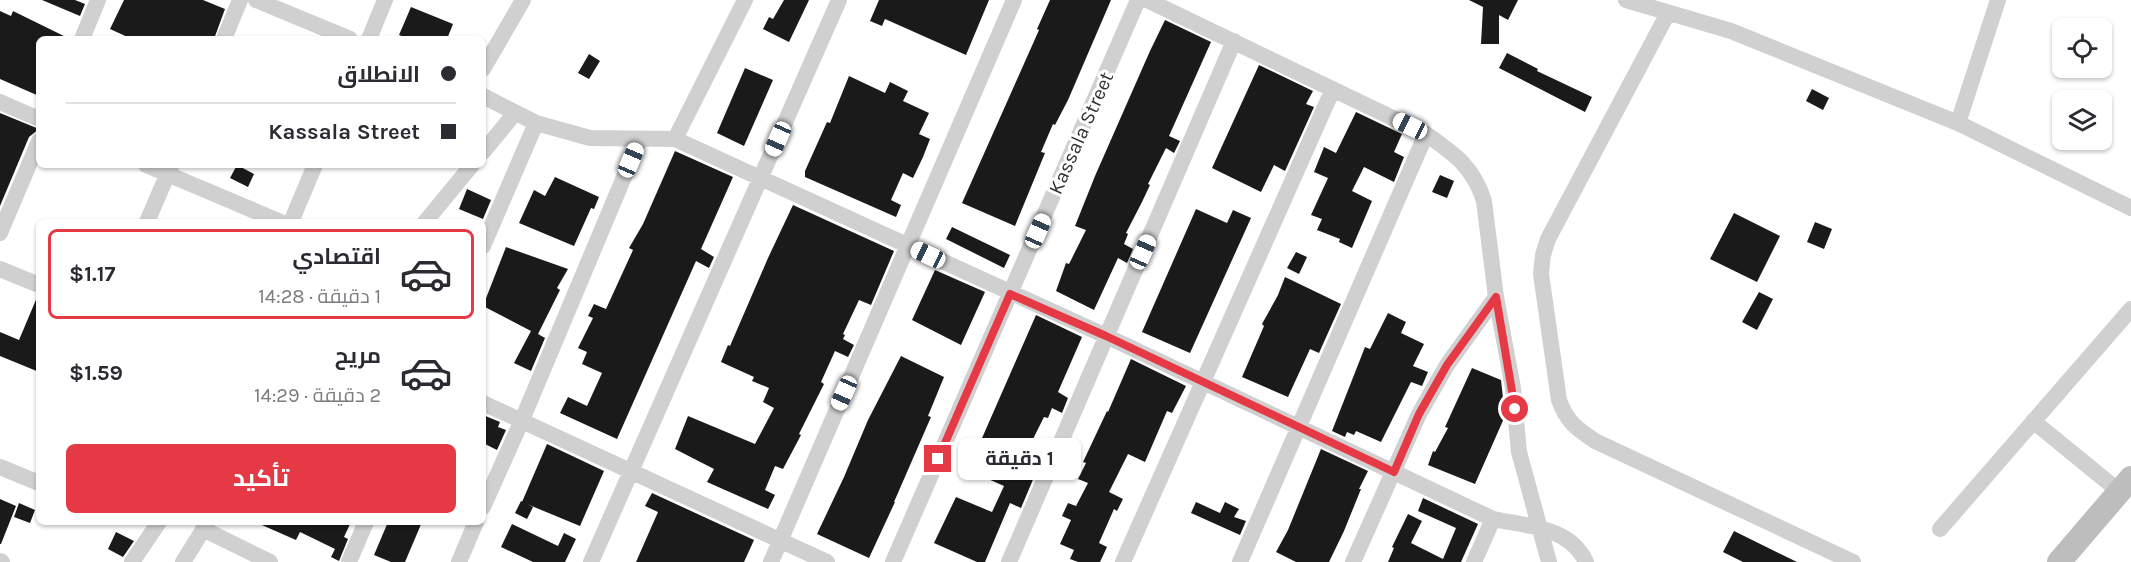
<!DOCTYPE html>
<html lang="ar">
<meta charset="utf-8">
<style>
body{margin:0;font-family:Karla,Cairo,sans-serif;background:#f2f2f3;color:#2b2b33;direction:rtl;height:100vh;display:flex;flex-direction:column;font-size:22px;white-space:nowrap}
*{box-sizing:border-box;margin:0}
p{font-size:20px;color:#7c7c81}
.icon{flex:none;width:33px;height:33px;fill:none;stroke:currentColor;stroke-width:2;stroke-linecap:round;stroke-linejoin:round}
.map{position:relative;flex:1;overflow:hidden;direction:ltr}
.drawer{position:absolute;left:36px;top:219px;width:450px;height:306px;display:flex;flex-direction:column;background:#fff;border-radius:9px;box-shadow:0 2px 4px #0004;direction:rtl}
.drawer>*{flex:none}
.banner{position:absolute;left:36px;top:36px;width:450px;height:132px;border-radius:9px;box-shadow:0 2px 4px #0004;direction:rtl;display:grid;align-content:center;height:132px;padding:0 30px;background:#fff}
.controls{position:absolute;left:2052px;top:18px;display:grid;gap:12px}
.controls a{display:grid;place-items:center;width:60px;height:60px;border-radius:9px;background:#fff;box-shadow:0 2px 4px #0004;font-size:30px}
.end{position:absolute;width:27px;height:27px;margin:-14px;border:8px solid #e63946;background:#fff;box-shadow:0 0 0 3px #fff}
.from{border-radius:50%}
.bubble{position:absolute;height:42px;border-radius:9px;background:#fff;box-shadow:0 2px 4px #0004;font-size:20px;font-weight:700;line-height:42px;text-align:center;direction:rtl}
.car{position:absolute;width:18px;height:36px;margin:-18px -9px;border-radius:8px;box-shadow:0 0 4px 2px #0007;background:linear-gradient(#fff 24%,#345 0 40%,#fff 0 76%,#345 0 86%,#fff 0)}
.banner b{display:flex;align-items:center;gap:21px;height:57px;font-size:22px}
.banner b+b{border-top:2px solid #e1e1e2}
.banner i{width:15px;height:15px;background:#2b2b33}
ul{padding:10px 0 0;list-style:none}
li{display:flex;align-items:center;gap:18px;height:90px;margin:0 12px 9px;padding:0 18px;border:3px solid transparent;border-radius:9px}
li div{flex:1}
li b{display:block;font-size:22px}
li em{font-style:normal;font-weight:700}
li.current{border-color:#e63946}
li>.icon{width:54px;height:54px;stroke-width:1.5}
.cta{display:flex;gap:12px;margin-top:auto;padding:12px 30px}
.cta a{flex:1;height:69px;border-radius:9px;background:#e63946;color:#fff;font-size:24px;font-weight:700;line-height:69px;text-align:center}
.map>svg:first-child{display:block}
.building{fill:#1a1a1a}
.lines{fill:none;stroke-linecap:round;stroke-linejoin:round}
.minor{stroke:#d0d0d0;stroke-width:16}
.secondary{stroke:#bdbdbd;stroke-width:24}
.route{stroke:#e63946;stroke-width:8}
.labels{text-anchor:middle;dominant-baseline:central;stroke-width:6;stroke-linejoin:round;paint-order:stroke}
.street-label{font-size:20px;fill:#333;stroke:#fff}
</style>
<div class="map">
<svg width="2131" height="562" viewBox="0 0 2131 562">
<rect width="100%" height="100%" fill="#fff"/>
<path class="building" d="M42,0H75L85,4L80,16Z
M124,0H203L225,9L214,39H132L110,29Z
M784,0H809L789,42L763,29L769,17L773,19Z
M879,0H989L966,55L885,19L882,26L870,21Z
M1050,0H1111L1068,100L1055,125L1053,124L1041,152L1045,153L1015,226L962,203L1039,30L1037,29Z
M1469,0H1518L1508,20L1499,15V44H1481L1483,7Z
M411,7L453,24L447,39H409L399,35Z
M0,11L11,16L13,11L70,39H39V96L0,79Z
M1165,20L1211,42L1169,136L1180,141L1174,153L1166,148L1148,184L1150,185L1142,202L1126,233L1128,234L1124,244L1133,249L1127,263L1118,258L1094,310L1056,291L1066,263L1069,264L1086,230L1075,226L1095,176L1150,51Z
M1507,53L1538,69L1537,71L1592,97L1585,112L1499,68Z
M589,54L600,61L589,79L578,73Z
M1259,65L1313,91L1306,104L1314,107L1285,171L1274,165L1261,192L1212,168Z
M745,68L773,80L744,146L717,133Z
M849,76L885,93L890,82L908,91L903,101L929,113L919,134L930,139L923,157L913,178L903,173L891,200L901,205L896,217L805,177V171L827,122L830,123Z
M1812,89L1829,98L1823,110L1806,101Z
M1356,112L1402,134L1394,152L1404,157L1394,182L1364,167L1352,191L1372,201L1352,248L1339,242L1340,239L1317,230L1322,219L1311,215L1328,178L1314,172L1324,147L1336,153Z
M0,113L39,129L29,137L0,206Z
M675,151L733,177L701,249L714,257L709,268L696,261L617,439L560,413L568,397L587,406L602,373L582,364L587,352L578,348L593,318L588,316L594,304L606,309L633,250L629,248L643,224Z
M237,165L254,174L248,187L230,178Z
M1440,175L1454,181L1447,198L1432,192Z
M555,177L599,197L594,209L591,208L574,246L519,223L534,190L545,196Z
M467,189L491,200L483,219L459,209Z
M793,205L894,251L871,305L859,300L843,334L845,335L843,339L854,345L848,357L835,351L821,382L824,384L799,434L801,435L783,469L775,466L765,490L775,495L768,509L707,482L714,469L675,449L688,416L755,444L774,408L763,402L769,388L752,381L754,377L721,362L728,345L730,346L768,258Z
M1196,209L1227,223L1233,210L1251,218L1190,353L1142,332Z
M1734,213L1780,236L1757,282L1710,259Z
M1815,222L1832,229L1824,249L1807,242Z
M952,227L1010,255L1004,268L946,239Z
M506,247L568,269L557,288L560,290L538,334L545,338L531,371L514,363L531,331L483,306Z
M1296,252L1307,257L1299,274L1287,268Z
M935,270L985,292L961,345L912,320Z
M1285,277L1341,304L1319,353L1310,349L1288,397L1242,377L1264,326L1262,324L1278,295Z
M1759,292L1773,299L1757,330L1742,322Z
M38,295H39V372L0,356V332L19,340Z
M1388,313L1406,322L1401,333L1424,344L1413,366L1428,372L1422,386L1411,382L1381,442L1356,431L1354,435L1347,432L1345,437L1332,431L1365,347L1370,349Z
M1036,315L1082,337L1058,392L1068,398L1062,413L1052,408L1048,418L1044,417L1026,453L1029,455L1028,458L1040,463L1021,508L1010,503L985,562H977L934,543L956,497L992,512L1004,486L968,470Z
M901,356L944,377L928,416L931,417L894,502H895L869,558L817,534L844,477L868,420Z
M1131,359L1186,386L1172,413L1167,411L1145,462L1128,454L1109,492L1123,499L1117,511L1114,509L1099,543L1107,547L1100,562H1078L1070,559L1074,550L1060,544L1071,520L1062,516L1068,503L1076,506L1088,483L1078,479L1086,463L1083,462L1107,411L1108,412Z
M1472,368L1501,380L1505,416L1475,484L1428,465L1433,451L1435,452L1448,428L1445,427Z
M483,415L500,422L498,427L506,430L497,450L483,443Z
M547,444L604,471L580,526L522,502Z
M1321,449L1368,471L1359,489H1361L1344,531L1329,562H1296L1276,552L1288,530Z
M652,493L754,540L744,562H636L658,512L645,506Z
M1423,498L1478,524L1461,562H1388L1394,548L1392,547L1408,514L1422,521L1411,543L1443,559L1456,528L1418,511Z
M0,499L16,506L1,544H0Z
M521,501L533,507L527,519L515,513Z
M1196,502L1220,513L1225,502L1239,509L1234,517L1246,521L1240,535L1191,513Z
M19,503L35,510L30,523L14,517Z
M255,522H351L344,537L348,539L339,561L331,557L335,549L300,532L296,540Z
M388,522H422L405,562H391L374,555Z
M512,524L558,546L564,533L576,539L565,562H533L501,547Z
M1734,531L1797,562H1743L1723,552Z
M116,532L134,541L123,557L108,549Z"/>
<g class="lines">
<path class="minor" d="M256,0L350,39
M1147,0L1426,134C1454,154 1473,166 1484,201L1496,297L1513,388L1519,452L1549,562
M1626,0L1731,31L1958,123L2131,208
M1668,13L1548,239L1543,255L1541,274L1559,400C1567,422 1576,428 1595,441L1853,562
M82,39L98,0
M224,39L240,0
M369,39L385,0
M483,69L523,0
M483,96L536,123L590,138L675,139L1106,336L1493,519C1527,526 1570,527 1586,562
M0,102L39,119
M1958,123L1998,0
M675,139L745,0
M483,152L515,113
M146,165L281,222
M147,222L171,166
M291,222L315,165
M425,222L472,165
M0,233L39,141
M483,246L536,123
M0,269L39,285
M483,403L827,562
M2033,421L2120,492
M0,467L39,483
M483,507L522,420L640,139
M203,529L270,562
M1940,529L2131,309
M0,561L2,562
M132,562L159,522
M183,562L208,522
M349,562L366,522
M459,562L476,522
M591,562L839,0
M771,562L1014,0
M893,562L1138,0
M1009,562L1234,41
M1123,562L1333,89
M1240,562L1426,134
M1353,562L1419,414L1447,365L1496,297
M1474,562L1493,519"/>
<path class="secondary" d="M2059,562L2131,478"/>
</g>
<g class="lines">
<path class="route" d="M938,459L1010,294L1106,336L1394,472L1419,414L1447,365L1496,297L1515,409"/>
</g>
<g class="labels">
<g class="street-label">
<text transform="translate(1081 133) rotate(-66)">Kassala Street</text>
</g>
</g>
</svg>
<div class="controls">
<a><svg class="icon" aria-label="locate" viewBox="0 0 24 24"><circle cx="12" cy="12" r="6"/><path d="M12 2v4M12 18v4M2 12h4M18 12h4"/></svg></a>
<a><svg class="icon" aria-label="layers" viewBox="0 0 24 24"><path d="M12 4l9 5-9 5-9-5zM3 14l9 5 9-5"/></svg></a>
</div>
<i class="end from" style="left:1515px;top:409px"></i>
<i class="end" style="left:938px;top:459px"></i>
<div class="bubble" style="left:958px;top:438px;width:123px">1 دقيقة</div>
<i class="car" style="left:1410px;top:126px;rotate:296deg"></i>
<i class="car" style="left:778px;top:139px;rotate:204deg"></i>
<i class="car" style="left:631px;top:160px;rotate:23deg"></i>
<i class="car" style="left:1038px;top:231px;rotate:24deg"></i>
<i class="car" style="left:1143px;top:252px;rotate:24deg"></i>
<i class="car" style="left:928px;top:255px;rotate:295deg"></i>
<i class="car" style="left:844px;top:393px;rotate:204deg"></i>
<div class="banner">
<b><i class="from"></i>الانطلاق</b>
<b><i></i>Kassala Street</b>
</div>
<section class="drawer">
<ul>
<li class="current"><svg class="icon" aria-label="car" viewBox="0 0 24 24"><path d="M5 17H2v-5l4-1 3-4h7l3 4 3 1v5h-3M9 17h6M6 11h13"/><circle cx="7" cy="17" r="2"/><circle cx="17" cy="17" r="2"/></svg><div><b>اقتصادي</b><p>1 دقيقة · 14:28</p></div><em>$1.17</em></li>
<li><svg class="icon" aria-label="car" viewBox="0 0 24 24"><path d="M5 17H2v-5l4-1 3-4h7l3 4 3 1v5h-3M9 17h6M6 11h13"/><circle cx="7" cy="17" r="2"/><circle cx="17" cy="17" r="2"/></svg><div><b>مريح</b><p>2 دقيقة · 14:29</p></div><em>$1.59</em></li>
</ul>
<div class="cta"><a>تأكيد</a></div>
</section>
</div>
